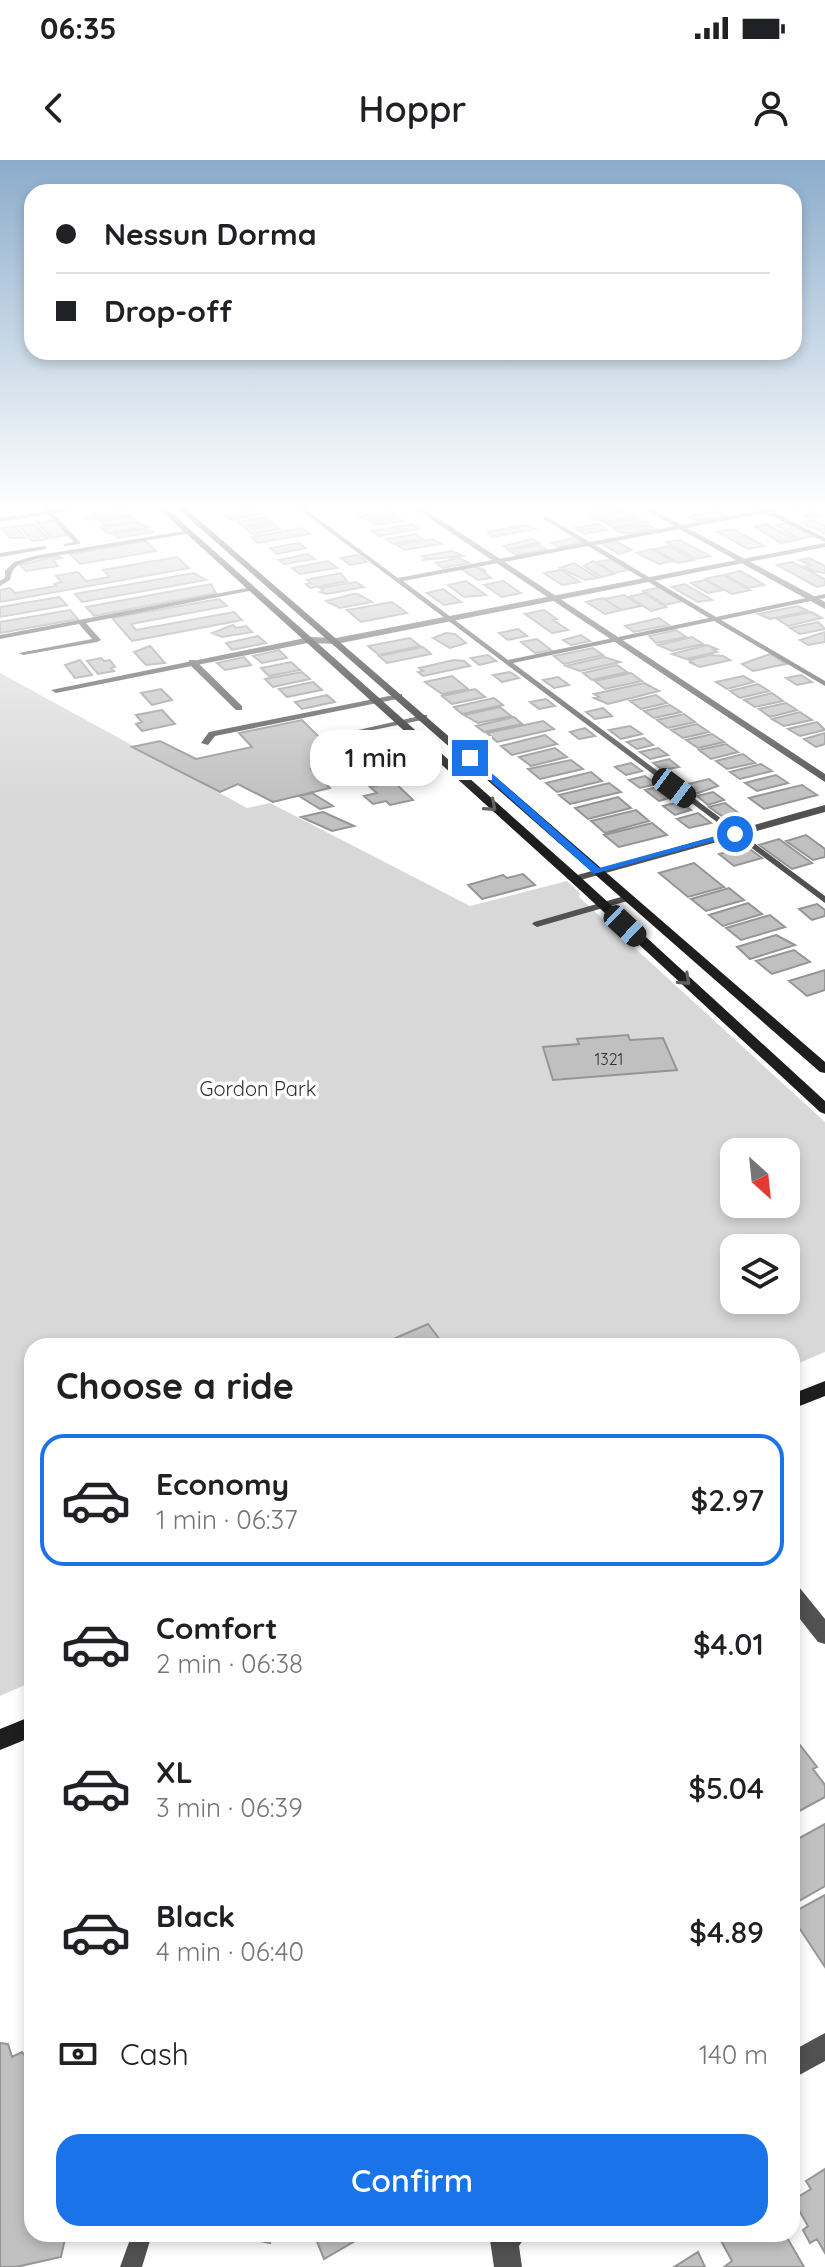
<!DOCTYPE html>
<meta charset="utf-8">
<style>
body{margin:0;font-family:Quicksand,sans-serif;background:#f2f2f2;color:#202124;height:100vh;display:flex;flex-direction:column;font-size:30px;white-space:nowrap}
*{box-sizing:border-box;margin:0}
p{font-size:26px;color:#757577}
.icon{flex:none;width:44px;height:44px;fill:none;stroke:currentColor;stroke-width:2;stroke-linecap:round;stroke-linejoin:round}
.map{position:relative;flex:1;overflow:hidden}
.drawer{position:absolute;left:24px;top:1178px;width:776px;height:904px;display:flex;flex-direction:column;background:#fff;border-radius:24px;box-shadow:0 4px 12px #0003}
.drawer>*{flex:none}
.hud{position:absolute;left:24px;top:24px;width:778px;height:176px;border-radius:24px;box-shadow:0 4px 12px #0003;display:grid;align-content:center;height:176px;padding:0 32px;background:#fff}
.needle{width:52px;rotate:153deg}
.buttons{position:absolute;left:720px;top:978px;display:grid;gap:16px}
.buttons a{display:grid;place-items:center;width:80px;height:80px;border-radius:16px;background:#fff;box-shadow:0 4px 12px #0003;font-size:40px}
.end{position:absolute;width:36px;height:36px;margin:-18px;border:10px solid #1a73e8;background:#fff;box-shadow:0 0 0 4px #fff}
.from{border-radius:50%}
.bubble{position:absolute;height:56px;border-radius:24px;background:#fff;box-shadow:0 4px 12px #0003;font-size:26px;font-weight:600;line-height:56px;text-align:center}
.car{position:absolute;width:24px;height:48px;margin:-24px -12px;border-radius:10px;box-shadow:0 0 6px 2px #0007;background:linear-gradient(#222 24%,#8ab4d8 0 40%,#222 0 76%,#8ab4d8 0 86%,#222 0)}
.hud b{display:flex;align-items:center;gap:28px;height:76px;font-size:30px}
.hud b+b{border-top:2px solid #e0e0e0}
.hud i{width:20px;height:20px;background:#202124}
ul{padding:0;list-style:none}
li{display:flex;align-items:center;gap:24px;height:132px;margin:0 16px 12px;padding:0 16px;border:4px solid transparent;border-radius:24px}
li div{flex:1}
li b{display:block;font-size:30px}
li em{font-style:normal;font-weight:600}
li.current{border-color:#1a73e8}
li>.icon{width:72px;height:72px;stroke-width:1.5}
h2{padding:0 32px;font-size:36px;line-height:96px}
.pay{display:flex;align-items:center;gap:20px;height:88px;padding:0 32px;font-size:30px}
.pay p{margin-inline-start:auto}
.primary-button{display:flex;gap:16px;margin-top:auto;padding:16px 32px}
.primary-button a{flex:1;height:92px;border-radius:24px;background:#1a73e8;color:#fff;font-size:32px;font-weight:600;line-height:92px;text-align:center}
.status{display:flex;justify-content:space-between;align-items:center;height:56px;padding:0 40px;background:#fff;direction:ltr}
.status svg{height:22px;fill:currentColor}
header{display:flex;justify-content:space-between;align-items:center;height:104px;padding:0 32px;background:#fff;font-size:36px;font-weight:600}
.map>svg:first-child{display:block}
.green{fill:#d8d8d8;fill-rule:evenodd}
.building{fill:#c0c0c0;stroke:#959595;stroke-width:2}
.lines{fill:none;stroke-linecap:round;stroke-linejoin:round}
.service{fill:#515151;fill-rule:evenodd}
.minor{fill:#515151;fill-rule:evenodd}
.tertiary{fill:#515151;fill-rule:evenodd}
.secondary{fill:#1e1e1e;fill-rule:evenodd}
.oneway{stroke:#626262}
.route{fill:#1a73e8}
.labels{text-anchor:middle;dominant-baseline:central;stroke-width:7;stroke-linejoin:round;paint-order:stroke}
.number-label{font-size:16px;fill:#303030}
.park-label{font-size:20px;fill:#2f2f2f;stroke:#fff}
</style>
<div class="status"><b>06:35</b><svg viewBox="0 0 49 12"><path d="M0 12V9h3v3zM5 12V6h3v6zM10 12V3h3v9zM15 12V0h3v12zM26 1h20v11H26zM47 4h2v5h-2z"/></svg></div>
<header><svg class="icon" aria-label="back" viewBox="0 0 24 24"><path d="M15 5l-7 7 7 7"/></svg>Hoppr<svg class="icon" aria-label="person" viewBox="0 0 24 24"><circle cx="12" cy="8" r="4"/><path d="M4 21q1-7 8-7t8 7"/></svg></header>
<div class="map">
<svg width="825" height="2107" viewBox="0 0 825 2107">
<rect width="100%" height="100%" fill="#fff"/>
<path class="green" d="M0,513L247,648L270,643L470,746L567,721L580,733L579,737L825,962V1192L792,1206V1186H32V1522L0,1536ZM734,992H786V1044H734ZM734,1088H786V1140H734Z"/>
<path class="building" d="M618,348L626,351L592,357L586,351Z
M789,348H810L821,355L809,358Z
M123,349L129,354L89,360L86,357L95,356L92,353Z
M252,350L264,353L231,360L224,355Z
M388,350H394L392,352L395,355L367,359L357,357Z
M717,351L726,356L696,361L689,357Z
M615,353H626L634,357L606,362L594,359Z
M131,356L136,361L106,366L100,360Z
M397,356L403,361L375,365L369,361Z
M265,357L272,362L244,367L238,362Z
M638,358L647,362L614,368L605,363Z
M54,360L68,375L51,378L37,363Z
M813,360L825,366V373L802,363Z
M136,362L148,367L107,373L101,367Z
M787,363L814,376L799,379L776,365Z
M34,364L48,379L32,381L19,366Z
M274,364L280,369L252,374L246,369Z
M412,364L419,369L379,376L372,371Z
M598,364L607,370L584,374L574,368Z
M766,364L797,380L781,383L755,367Z
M526,365L536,369L492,377L488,372Z
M648,365L656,369L626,374L613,369Z
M15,366L25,378H10L1,368Z
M302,368L310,374L258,383L251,377Z
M144,369L154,372L118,378L113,374Z
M733,369L764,386L748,389L717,372Z
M416,374L423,379L393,384L386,379Z
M577,377L585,382L558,387L552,383Z
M433,379L441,384L404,390L397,385Z
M532,379L539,383L509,389L504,386Z
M680,380L710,396L696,399L666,382Z
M146,381L156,391L80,404L70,394Z
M615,381L632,390L619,394L601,383Z
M299,383L306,388L277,394L270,388Z
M538,385L546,389L516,395L508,390Z
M669,386L693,400L678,403L655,389Z
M651,389L673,401L659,404L637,393Z
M452,391L463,396L422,400L427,399L422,396Z
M308,394L315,399L284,404L279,400Z
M358,395L367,402L350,405L341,398Z
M57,396L62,398L53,400L58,406L26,411L20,405Z
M177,397L189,408L0,442V430L10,428L15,433L56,426L54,424L62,422L56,416L78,412L86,421L110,417L103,410Z
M459,398L469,403L443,408L436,403Z
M809,398L825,406V413L813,411L805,406L811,405L799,400Z
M610,400L618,402L628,410L614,413L596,402Z
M328,401L337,408L300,414L292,408Z
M593,401L614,414L601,417L584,406Z
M792,402L825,419V425L817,427L777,405Z
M574,403L598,418L585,420L560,408Z
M474,406L486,411H482L491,418L478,420L461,409Z
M560,410H561L580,422L562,425L544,413Z
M740,411L755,419L764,425L748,428L724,415Z
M194,413L206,420L82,442L75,434Z
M341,413L347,421L310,428L306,424L311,423L307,420L311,419Z
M723,415L750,430L732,434L705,419Z
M705,420L723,430L708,433L691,423Z
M466,421L486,435L464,437L448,425Z
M503,421L521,433L502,437L484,425Z
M356,422L364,427L327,434L320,432L323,430L320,428Z
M211,424L216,433L94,456L86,447Z
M685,424L712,440L698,442L672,427Z
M660,427L683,441L665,445L643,431Z
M443,429L461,442L444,445L427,433Z
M644,433L666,447L651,451L629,437Z
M353,434H358L372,442L340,448L326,441Z
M624,435L641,446L622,450L604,439Z
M59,437L67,445L0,457V447Z
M603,438L621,450L605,454L586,442Z
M219,439L227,446L131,464L136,470L234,452L242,460L132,481L112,458Z
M392,442L407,453L361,462L347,450Z
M798,446L808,451L770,459L758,454Z
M70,450L78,459L0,473V462Z
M544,450L557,459L553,460L568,470L552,473L525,454Z
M811,452L822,458L788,466L777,459Z
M659,458L669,465L634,472L625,466Z
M818,462L825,469L800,474L790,468Z
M233,465L236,468L246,466L252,472L222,477L212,473Z
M518,469L527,476L508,480L499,473Z
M676,470L686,477L656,483L649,476Z
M825,472V482L808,485L800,480Z
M446,473L455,474L466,483L450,488L433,478Z
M581,475L590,481L571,485L563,480Z
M258,476L266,483L232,490L226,483Z
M692,477L703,484L672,491L658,485Z
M410,478L420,486L379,495L368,486Z
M537,479L551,490L535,493L521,482Z
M707,485L717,489L713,490L717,492L686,499L672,494Z
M150,486L165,503L146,505L134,492Z
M423,487L431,494L387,503L379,496Z
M593,488L603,495L564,504L554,496Z
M279,490L287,498L262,503L253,496Z
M770,494L786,504L753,511L742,504Z
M488,495L496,501L479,505L471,498Z
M710,495L723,496L730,500L700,507L689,502H692L689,500Z
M244,497L251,505L225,510L217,503Z
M604,497L620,502L580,511L566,506Z
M101,498L104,501L110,500L115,507L111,508L114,511L98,514L87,501Z
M80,500L92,515L75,518L65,505Z
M454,500L464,501L470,506L423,516L418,512L423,511L419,508Z
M291,502L300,510L269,516L261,508Z
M617,505L627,512L592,520L583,513Z
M302,512L310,519L273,527L265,519Z
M510,512L519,518L502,522L493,515Z
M631,513L642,521L605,529L595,521Z
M801,515L812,522L797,525L786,518Z
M452,516L468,529L442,534L425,522Z
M743,516L754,522L727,529L716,522Z
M558,517L569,525L554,528L543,520Z
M313,522L322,530L287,537L279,529Z
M644,523L659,531L608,544L594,538L599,537L594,534Z
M758,524L769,531L740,538L730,531Z
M161,529L172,540L152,545L141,533Z
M475,529L485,537L452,544L442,536Z
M772,533L783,541L755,547L744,540Z
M327,535L335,542L302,549L295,542Z
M656,535L667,543L641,549L630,541Z
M494,538L503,545L462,554L454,547Z
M546,539L555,546L539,549L530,542Z
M786,543L797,550L770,557L759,549Z
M670,545L681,552L654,558L644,551Z
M500,547L511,556L478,563L464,555Z
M603,548L612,556L595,559L586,552Z
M162,550L175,564L142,571L136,564L142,562L136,555Z
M800,552L812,560L784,566L772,559Z
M684,554L695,562L668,568L657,560Z
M514,557L522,564L484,572L476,566Z
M302,560L343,601L311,609L330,628L273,642L238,624L220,632L132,587L160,581L196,599L252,587L239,573Z
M543,561L554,569L497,582L487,573Z
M817,562L825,570L800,576L788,569Z
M697,564L709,572L683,578L671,570Z
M630,566L642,574L621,579L609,570Z
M585,568L595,576L579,579L570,572Z
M825,573V584L816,587L804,579Z
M712,574L724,582L698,588L686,580Z
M545,575L557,584L512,595L501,586Z
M644,578L653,585L637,589L627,582Z
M726,584L738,592L711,599L699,590Z
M555,588L567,597L531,606L519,597Z
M658,588L668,595L650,599L640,592Z
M743,594L755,603L727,609L716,601Z
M669,599L679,607L663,610L653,603Z
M571,600L583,609L540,619L528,609Z
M631,603L642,611L626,615L615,607Z
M374,604L380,607L384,615L363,620L353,609Z
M761,604L772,611L740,619L730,612Z
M591,612L602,621L557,632L546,623Z
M776,615L788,623L757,631L745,623Z
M645,616L656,624L640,628L629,620Z
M709,619L718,626L695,634L684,625Z
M394,622L413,640L390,645L386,641L373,644L364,636L377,633L370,627Z
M609,623L621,632L570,644L559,635Z
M802,625L817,635L764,649L749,638Z
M662,626L676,636L659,641L645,630Z
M713,632L724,640L708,645L697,636Z
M312,633L333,646L320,649L299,636Z
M618,637L631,648L588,659L575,648Z
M679,642L691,650L675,655L663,646Z
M725,643L741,655L726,659L709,647Z
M636,650L649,661L605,673L591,661Z
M323,652L354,666L332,671L301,657Z
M698,653L711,663L689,668L677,659Z
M652,663L667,675L619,687L604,675Z
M806,675L825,689V697L813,700L786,681Z
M779,679L812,703L792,709L759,685Z
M747,687L762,698L734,706L719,694Z
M694,703L724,727L688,737L659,713Z
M523,714L535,725L482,739L468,725L503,715L507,718Z
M729,728L744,740L706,751L691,739Z
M748,743L762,754L723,766L709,755Z
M817,744L825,750V756L812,760L799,749Z
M770,755L785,767L741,780L726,768Z
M776,775L795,785L750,799L737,787Z
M794,790L810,802L772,814L756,801Z
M825,810V830L807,836L789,821Z
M628,875L630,880L663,878L677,910L553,920L543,887L579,884L577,879Z
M428,1164L444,1185L386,1186L384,1183Z
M800,1585L817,1607L813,1609L825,1625V1637L792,1655V1590Z
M825,1664V1726L792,1745V1682Z
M825,1735V1807L792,1757V1753Z
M0,1883L8,1884L12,1897L22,1892L32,1905V2074H66L61,2097L16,2107H0Z
M825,2009V2093L817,2079L810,2083L803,2070L808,2066L793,2040L811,2029L806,2021Z
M226,2074H272L270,2083Z
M314,2074H367L324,2099Z
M724,2074H785L804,2107H724L732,2101L719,2077Z
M698,2092L705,2107H674Z"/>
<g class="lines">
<path class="service" d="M42,348H48L80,382V384L64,386V384L74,382Z
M298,348H304L398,418L583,383L543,359L545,356L590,382L767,349L787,348L773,352L825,378V382L766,353L595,385L716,457L825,434V438L721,460L825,521V526L714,461L513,503L825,736V743ZM588,386L709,458L508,500L403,421Z
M190,370L192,373L37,399C21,404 13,403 10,420L0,426V421L5,418V411L14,402L34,396Z
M44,386L46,387V389L0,397V393Z
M252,427L254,428V430L86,463L101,480L97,482L23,495L19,493L92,479L79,464L0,479V475Z
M189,500H195L242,546V550H236L189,504Z
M399,534H402V538L215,576L208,585L201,583L209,572Z
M424,555H427V559L354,574L368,589L364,591L345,573Z
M628,735L631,736V740L537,767L532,764L534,762Z
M132,2074H152L142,2107H120Z"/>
<path class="minor" d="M68,348H86L0,362V358Z
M414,348H423L825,614V622Z
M641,348H650L825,442V449Z
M310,477L315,480L313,482L56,533L51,530Z
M825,645V652L577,721L573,722L567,718Z
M792,1424L799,1427L825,1459V1484L818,1482L792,1449Z
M825,1873V1901L792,1919V1891Z
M493,2074H527L519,2086L522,2107H494L490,2080Z"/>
<path class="tertiary" d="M825,383V387L336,484L310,483L305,480L310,477L336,478Z"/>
<path class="secondary" d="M158,348H166L587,723L825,941V954L820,952L579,729Z
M177,348H185L825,902V913L820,912Z
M825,1221V1236L792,1249V1234Z
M32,1556V1577L0,1590V1569Z"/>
</g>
<defs><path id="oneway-chevron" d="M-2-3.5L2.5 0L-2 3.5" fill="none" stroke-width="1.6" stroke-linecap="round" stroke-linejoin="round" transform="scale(2)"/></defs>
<g class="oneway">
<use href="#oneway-chevron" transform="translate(491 646) rotate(41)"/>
<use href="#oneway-chevron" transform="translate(685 820) rotate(43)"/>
</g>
<linearGradient id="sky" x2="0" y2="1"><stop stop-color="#8baccb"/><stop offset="0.54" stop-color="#fff"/><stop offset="1" stop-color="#fff" stop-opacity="0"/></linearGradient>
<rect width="825" height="643" fill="url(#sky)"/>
<path class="route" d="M467,597H473L599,708L735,671L739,674L594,714L467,600Z"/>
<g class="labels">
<g class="number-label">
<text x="609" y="899">1321</text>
</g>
<g class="park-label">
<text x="258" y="928">Gordon Park</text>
</g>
</g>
</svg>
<div class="buttons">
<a><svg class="needle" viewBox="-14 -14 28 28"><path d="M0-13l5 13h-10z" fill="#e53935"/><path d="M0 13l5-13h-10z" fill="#757577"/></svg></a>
<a><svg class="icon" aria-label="layers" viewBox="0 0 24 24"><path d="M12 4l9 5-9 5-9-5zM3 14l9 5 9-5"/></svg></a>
</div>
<i class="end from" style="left:735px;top:674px"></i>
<i class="end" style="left:470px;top:598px"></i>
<div class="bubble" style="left:310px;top:570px;width:132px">1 min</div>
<i class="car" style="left:674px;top:628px;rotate:127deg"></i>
<i class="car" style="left:625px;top:766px;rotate:133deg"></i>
<div class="hud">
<b><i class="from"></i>Nessun Dorma</b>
<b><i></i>Drop-off</b>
</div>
<section class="drawer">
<h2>Choose a ride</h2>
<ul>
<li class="current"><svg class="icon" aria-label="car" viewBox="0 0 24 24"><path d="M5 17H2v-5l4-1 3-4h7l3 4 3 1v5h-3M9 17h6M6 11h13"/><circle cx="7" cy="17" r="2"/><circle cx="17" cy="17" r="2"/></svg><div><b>Economy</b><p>1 min · 06:37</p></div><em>$2.97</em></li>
<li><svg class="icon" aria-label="car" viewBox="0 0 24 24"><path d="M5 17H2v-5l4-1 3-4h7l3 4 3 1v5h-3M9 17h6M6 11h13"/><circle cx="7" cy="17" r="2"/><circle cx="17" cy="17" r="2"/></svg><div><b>Comfort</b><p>2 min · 06:38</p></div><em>$4.01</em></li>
<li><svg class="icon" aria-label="car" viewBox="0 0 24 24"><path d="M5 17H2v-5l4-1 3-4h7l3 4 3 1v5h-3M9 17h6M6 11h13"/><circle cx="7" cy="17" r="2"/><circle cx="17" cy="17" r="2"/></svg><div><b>XL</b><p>3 min · 06:39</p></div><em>$5.04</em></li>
<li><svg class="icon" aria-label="car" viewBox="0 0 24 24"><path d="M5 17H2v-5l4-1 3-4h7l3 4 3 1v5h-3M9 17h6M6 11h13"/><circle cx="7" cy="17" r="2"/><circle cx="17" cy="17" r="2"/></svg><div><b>Black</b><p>4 min · 06:40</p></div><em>$4.89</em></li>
</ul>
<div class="pay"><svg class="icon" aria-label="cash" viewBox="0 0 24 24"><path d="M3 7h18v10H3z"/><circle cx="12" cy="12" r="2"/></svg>Cash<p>140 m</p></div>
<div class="primary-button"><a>Confirm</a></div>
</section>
</div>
